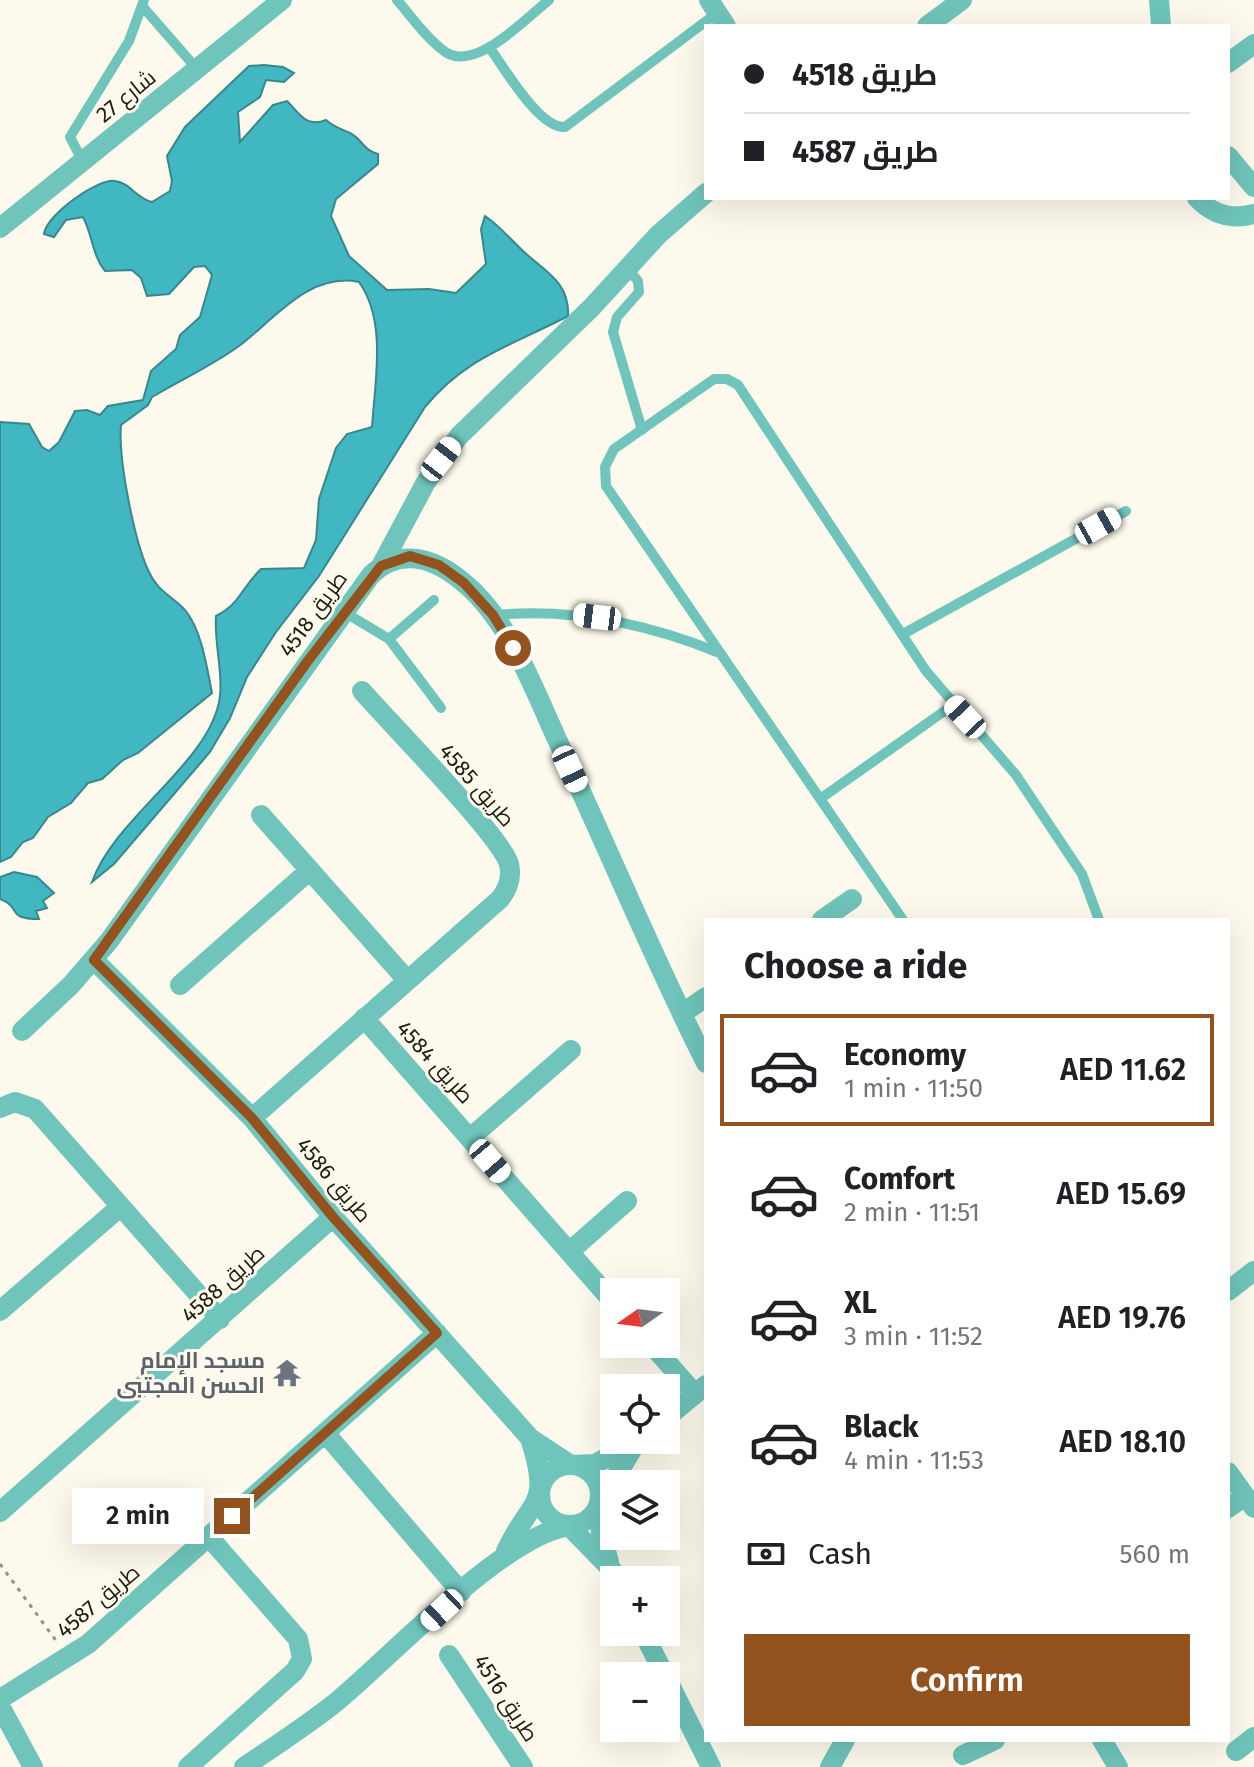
<!DOCTYPE html>
<meta charset="utf-8">
<style>
body{margin:0;font-family:"Fira Sans",Cairo,sans-serif;background:#f2f2f2;color:#202124;height:100vh;display:flex;flex-direction:column;font-size:30px;white-space:nowrap}
*{box-sizing:border-box;margin:0}
p{font-size:26px;color:#757577}
.icon{flex:none;width:44px;height:44px;fill:none;stroke:currentColor;stroke-width:2;stroke-linecap:round;stroke-linejoin:round}
.map{position:relative;flex:1;overflow:hidden}
.details{position:absolute;left:704px;top:918px;width:526px;height:824px;display:flex;flex-direction:column;background:#fff;border-radius:0px;box-shadow:0 8px 32px #0002}
.details>*{flex:none}
.top-card{position:absolute;left:704px;top:24px;width:526px;height:176px;border-radius:0px;box-shadow:0 8px 32px #0002;display:grid;align-content:center;height:176px;padding:0 40px;background:#fff}
.needle{width:52px;rotate:256deg}
.controls{position:absolute;left:600px;top:1278px;display:grid;gap:16px}
.controls a{display:grid;place-items:center;width:80px;height:80px;border-radius:0px;background:#fff;box-shadow:0 8px 32px #0002;font-size:40px}
.end{position:absolute;width:36px;height:36px;margin:-18px;border:10px solid #94521e;background:#fff;box-shadow:0 0 0 4px #fff}
.from{border-radius:50%}
.bubble{position:absolute;height:56px;border-radius:0px;background:#fff;box-shadow:0 8px 32px #0002;font-size:26px;font-weight:600;line-height:56px;text-align:center}
.car{position:absolute;width:24px;height:48px;margin:-24px -12px;border-radius:10px;box-shadow:0 0 6px 2px #0007;background:linear-gradient(#fff 24%,#345 0 40%,#fff 0 76%,#345 0 86%,#fff 0)}
.top-card b{display:flex;align-items:center;gap:28px;height:76px;font-size:30px}
.top-card b+b{border-top:2px solid #e0e0e0}
.top-card i{width:20px;height:20px;background:#202124}
ul{padding:0;list-style:none}
li{display:flex;align-items:center;gap:24px;height:112px;margin:0 16px 12px;padding:0 24px;border:4px solid transparent;border-radius:0px}
li div{flex:1}
li b{display:block;font-size:30px}
li em{font-style:normal;font-weight:600}
li.current{border-color:#94521e}
li>.icon{width:72px;height:72px;stroke-width:1.5}
h2{padding:0 40px;font-size:36px;line-height:96px}
.pay{display:flex;align-items:center;gap:20px;height:88px;padding:0 40px;font-size:30px}
.pay p{margin-inline-start:auto}
.button{display:flex;gap:16px;margin-top:auto;padding:16px 40px}
.button a{flex:1;height:92px;border-radius:0px;background:#94521e;color:#fff;font-size:32px;font-weight:600;line-height:92px;text-align:center}
.map>svg:first-child{display:block}
.water{fill:#41b7c2;stroke:#37888d;stroke-width:2}
.lines{fill:none;stroke-linecap:round;stroke-linejoin:round}
.path{stroke:#969286;stroke-width:3;stroke-dasharray:4 6;stroke-linecap:butt}
.lane{stroke:#6fc5bb;stroke-width:10}
.street{stroke:#6fc5bb;stroke-width:20}
.route{stroke:#94521e;stroke-width:10}
.labels{text-anchor:middle;dominant-baseline:central;stroke-width:6;stroke-linejoin:round;paint-order:stroke}
.street-label{font-size:22px;fill:#1f1c10;stroke:#fdf9ec}
.worship-label{font-size:22px;font-weight:bold;fill:#5b616d;stroke:#fdf9ec;text-anchor:end}
</style>
<div class="map">
<svg width="1254" height="1767" viewBox="0 0 1254 1767">
<rect width="100%" height="100%" fill="#fdf9ec"/>
<path class="water" d="M264,65L283,67L294,73L284,82L266,80L260,97L238,112L240,142L273,105L287,101C300,114 306,128 326,120C335,128 340,128 350,133C362,139 364,151 378,154V164L336,199L331,216L349,256L387,290L429,289L456,293L486,264L481,229L485,216C500,226 510,239 523,251C544,271 570,282 568,316C513,345 466,357 425,407L319,576L276,632L247,677L230,718L210,752L114,864L92,882C116,815 212,762 220,696C223,670 214,643 216,616C241,603 241,588 261,569L304,568L316,540L319,499L336,448L347,434L372,427C375,381 387,321 359,282C311,272 276,317 243,343C216,364 182,379 152,397L148,405L121,425C118,458 134,539 148,570C156,589 168,594 181,606C201,624 207,668 212,693L138,753L123,760L102,779L88,783L71,803L48,817L33,838L23,842L11,857L0,862V422L29,424L42,447L49,451L59,442L75,411L87,410L100,415L108,406L143,400L151,371L176,349L180,335L200,317L212,275L205,266L194,267L169,294L147,296L141,278L132,270L105,271C92,255 93,236 83,217L66,220L54,237L44,234C46,215 98,178 115,181C130,183 136,198 152,202L170,191L172,181L167,156L185,127L249,66Z
M14,872L37,877L54,893L43,901L47,908L36,911L39,919C5,919 23,908 0,899V877Z"/>
<g class="lines">
<path class="path" d="M0,1564L57,1642"/>
<path class="lane" d="M397,0C411,16 426,38 444,51C474,74 525,19 549,0
M143,7L197,69
M489,47C504,67 539,129 565,127L717,13
M83,162L70,137L129,41L144,0
M627,268L638,281L639,292L617,317L613,332L642,430
M344,612L389,639L441,708
M495,615C572,608 645,623 717,652
M903,634L1126,511
M389,639L434,600
M820,799L953,705
M903,920L606,486L605,467L614,449L714,379H727L738,385L926,671L1016,775L1082,874L1099,920"/>
<path class="street" d="M709,0L726,26
M1159,0L1161,26
M927,26L962,0
M1228,63L1254,44
M1228,156L1254,187
M1197,198C1213,215 1232,220 1254,214
M0,228L282,0
M381,566L426,482L459,436L592,307L658,235L706,193
M261,815L407,980
M822,920L852,899
M94,960L252,1118L333,1217L530,1438L571,1465L595,1464L639,1440
M180,985L310,870
M683,1013L706,997
M364,1018L614,1303
M22,1031L71,985L109,941L371,575C400,547 434,558 463,582C511,621 535,693 561,748C610,853 654,960 706,1063
M0,1108L15,1102L35,1109L220,1319
M252,1118L500,899C508,889 512,877 509,864C501,836 388,721 362,691
M470,1138L571,1050
M569,1252L627,1201
M1228,1291L1254,1271
M0,1311L120,1207
M651,1344L695,1394
M666,1418L706,1385
M326,1434L461,1592
M540 1495a30 30 0 1 1 60 0a30 30 0 1 1-60 0Z
M1228,1472L1254,1508
M1228,1508L1245,1496
M0,1512L333,1217
M506,1551C532,1496 552,1508 530,1438
M609,1562L601,1532L598,1506L636,1443
M643,1632L665,1676
M449,1655L523,1767
M666,1677L711,1767
M0,1699L88,1644L437,1333
M0,1706L33,1767
M1102,1740L1118,1767
M1236,1751L1254,1737
M963,1755L995,1740
M188,1767L295,1671L302,1659L298,1639L209,1537
M244,1767C275,1746 306,1726 335,1703C390,1658 504,1535 569,1526L613,1571
M830,1767L845,1740"/>
</g>
<g class="lines">
<path class="route" d="M232,1516L437,1333L333,1217L252,1118L94,960L307,662L381,566L410,556L439,565L464,583L493,615L513,648"/>
</g>
<defs>
<symbol id="temple-bare" viewBox="-9 -9 18 18"><path d="M0-6L5-2H3V0L6.5 2.5H4V6H1.5V3h-3V6H-4V2.5H-6.5L-3 0V-2H-5Z" fill="#6b7280" stroke="#fdf9ec" stroke-width="2.5" paint-order="stroke"/></symbol>
</defs>
<g fill-rule="evenodd">
<use href="#temple-bare" x="267" y="1353" width="40" height="40"/>
</g>
<g class="labels">
<g class="street-label">
<text transform="translate(126 96) rotate(-39)">شارع 27</text>
<text transform="translate(313 614) rotate(-54)">طريق 4518</text>
<text transform="translate(477 785) rotate(49)">طريق 4585</text>
<text transform="translate(435 1062) rotate(48)">طريق 4584</text>
<text transform="translate(334 1180) rotate(50)">طريق 4586</text>
<text transform="translate(223 1284) rotate(-42)">طريق 4588</text>
<text transform="translate(98 1601) rotate(-40)">طريق 4587</text>
<text transform="translate(506 1698) rotate(57)">طريق 4516</text>
</g>
<g class="worship-label">
<text x="265" y="1360">مسجد الإمام<tspan x="265" dy="25">الحسن المجتبى</tspan></text>
</g>
</g>
</svg>
<div class="controls">
<a><svg class="needle" viewBox="-14 -14 28 28"><path d="M0-13l5 13h-10z" fill="#e53935"/><path d="M0 13l5-13h-10z" fill="#757577"/></svg></a>
<a><svg class="icon" aria-label="locate" viewBox="0 0 24 24"><circle cx="12" cy="12" r="6"/><path d="M12 2v4M12 18v4M2 12h4M18 12h4"/></svg></a>
<a><svg class="icon" aria-label="layers" viewBox="0 0 24 24"><path d="M12 4l9 5-9 5-9-5zM3 14l9 5 9-5"/></svg></a>
<a>+</a>
<a>−</a>
</div>
<i class="end from" style="left:513px;top:648px"></i>
<i class="end" style="left:232px;top:1516px"></i>
<div class="bubble" style="left:72px;top:1488px;width:132px">2 min</div>
<i class="car" style="left:441px;top:459px;rotate:38deg"></i>
<i class="car" style="left:1098px;top:526px;rotate:61deg"></i>
<i class="car" style="left:597px;top:617px;rotate:277deg"></i>
<i class="car" style="left:965px;top:717px;rotate:317deg"></i>
<i class="car" style="left:570px;top:769px;rotate:155deg"></i>
<i class="car" style="left:490px;top:1161px;rotate:139deg"></i>
<i class="car" style="left:442px;top:1610px;rotate:227deg"></i>
<div class="top-card">
<b><i class="from"></i>طريق 4518</b>
<b><i></i>طريق 4587</b>
</div>
<section class="details">
<h2>Choose a ride</h2>
<ul>
<li class="current"><svg class="icon" aria-label="car" viewBox="0 0 24 24"><path d="M5 17H2v-5l4-1 3-4h7l3 4 3 1v5h-3M9 17h6M6 11h13"/><circle cx="7" cy="17" r="2"/><circle cx="17" cy="17" r="2"/></svg><div><b>Economy</b><p>1 min · 11:50</p></div><em>AED 11.62</em></li>
<li><svg class="icon" aria-label="car" viewBox="0 0 24 24"><path d="M5 17H2v-5l4-1 3-4h7l3 4 3 1v5h-3M9 17h6M6 11h13"/><circle cx="7" cy="17" r="2"/><circle cx="17" cy="17" r="2"/></svg><div><b>Comfort</b><p>2 min · 11:51</p></div><em>AED 15.69</em></li>
<li><svg class="icon" aria-label="car" viewBox="0 0 24 24"><path d="M5 17H2v-5l4-1 3-4h7l3 4 3 1v5h-3M9 17h6M6 11h13"/><circle cx="7" cy="17" r="2"/><circle cx="17" cy="17" r="2"/></svg><div><b>XL</b><p>3 min · 11:52</p></div><em>AED 19.76</em></li>
<li><svg class="icon" aria-label="car" viewBox="0 0 24 24"><path d="M5 17H2v-5l4-1 3-4h7l3 4 3 1v5h-3M9 17h6M6 11h13"/><circle cx="7" cy="17" r="2"/><circle cx="17" cy="17" r="2"/></svg><div><b>Black</b><p>4 min · 11:53</p></div><em>AED 18.10</em></li>
</ul>
<div class="pay"><svg class="icon" aria-label="cash" viewBox="0 0 24 24"><path d="M3 7h18v10H3z"/><circle cx="12" cy="12" r="2"/></svg>Cash<p>560 m</p></div>
<div class="button"><a>Confirm</a></div>
</section>
</div>
